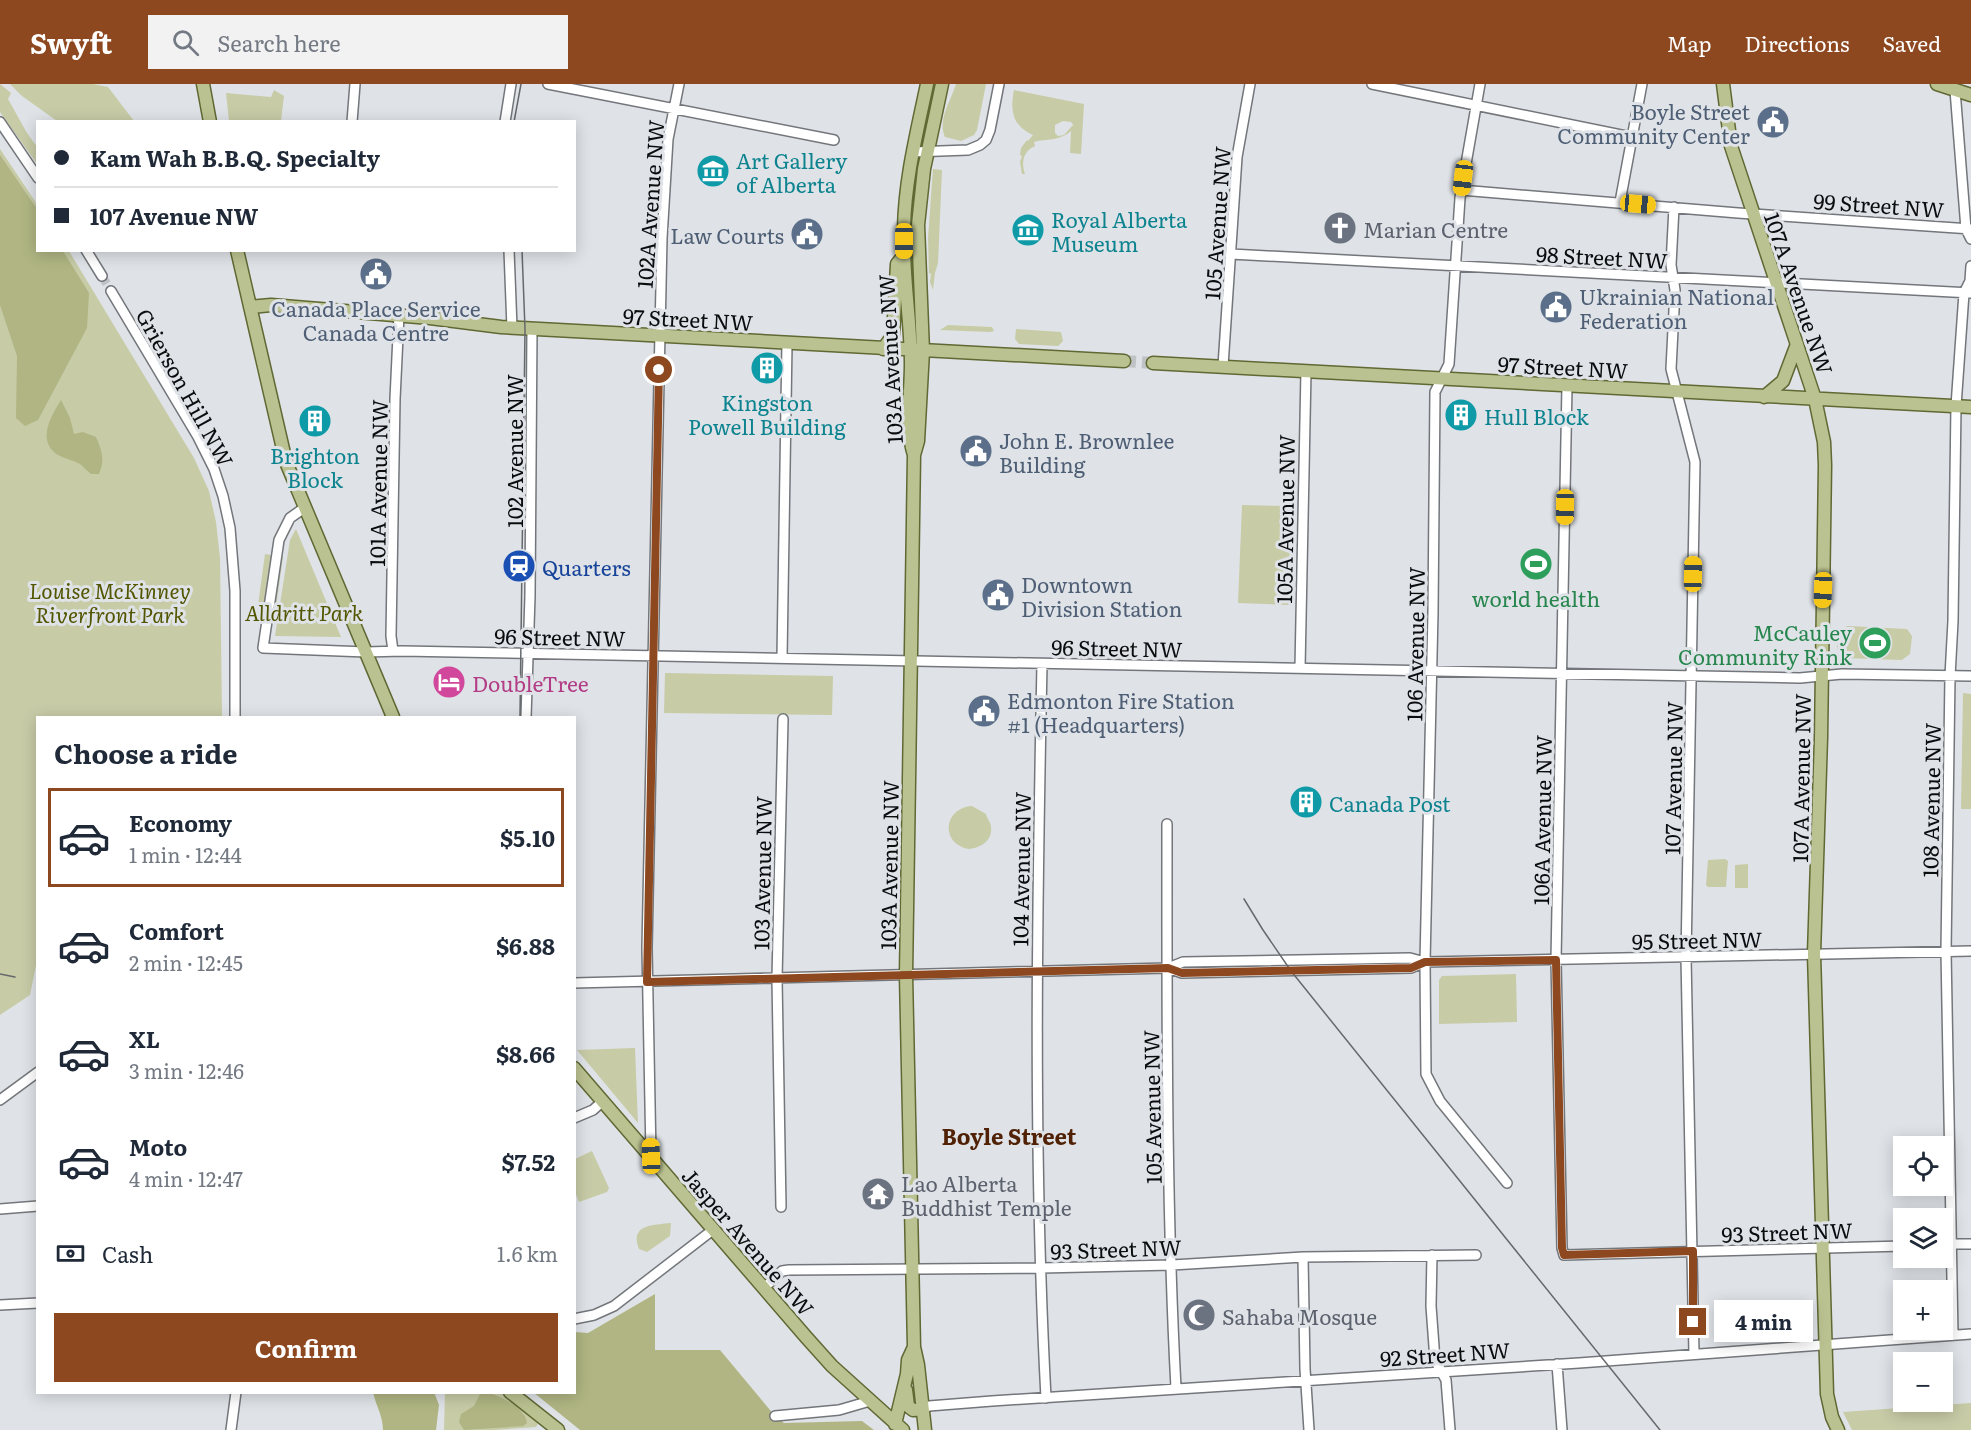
<!DOCTYPE html>
<meta charset="utf-8">
<style>
body{margin:0;font-family:Literata,serif;background:#f2f2f3;color:#1f2937;height:100vh;display:flex;flex-direction:column;font-size:22px;white-space:nowrap}
*{box-sizing:border-box;margin:0}
p{font-size:20px;color:#747a83}
.icon{flex:none;width:33px;height:33px;fill:none;stroke:currentColor;stroke-width:2;stroke-linecap:round;stroke-linejoin:round}
.map{position:relative;flex:1;overflow:hidden}
.drawer{position:absolute;left:36px;top:632px;width:540px;height:678px;display:flex;flex-direction:column;background:#fff;border-radius:0px;box-shadow:0 3px 15px #0003}
.drawer>*{flex:none}
.hud{position:absolute;left:36px;top:36px;width:540px;height:132px;border-radius:0px;box-shadow:0 3px 15px #0003;display:grid;align-content:center;height:132px;padding:0 18px;background:#fff}
.tools{position:absolute;left:1893px;top:1052px;display:grid;gap:12px}
.tools a{display:grid;place-items:center;width:60px;height:60px;border-radius:0px;background:#fff;box-shadow:0 3px 15px #0003;font-size:30px}
.end{position:absolute;width:27px;height:27px;margin:-14px;border:8px solid #8e4820;background:#fff;box-shadow:0 0 0 3px #fff}
.from{border-radius:50%}
.bubble{position:absolute;height:42px;border-radius:0px;background:#fff;box-shadow:0 3px 15px #0003;font-size:20px;font-weight:700;line-height:42px;text-align:center}
.car{position:absolute;width:18px;height:36px;margin:-18px -9px;border-radius:8px;box-shadow:0 0 4px 2px #0007;background:linear-gradient(#f5c518 24%,#345 0 40%,#f5c518 0 76%,#345 0 86%,#f5c518 0)}
.hud b{display:flex;align-items:center;gap:21px;height:57px;font-size:22px}
.hud b+b{border-top:2px solid #e0e1e3}
.hud i{width:15px;height:15px;background:#1f2937}
ul{padding:0;list-style:none}
li{display:flex;align-items:center;gap:18px;height:99px;margin:0 12px 9px;padding:0 6px;border:3px solid transparent;border-radius:0px}
li div{flex:1}
li b{display:block;font-size:22px}
li em{font-style:normal;font-weight:700}
li.selected{border-color:#8e4820}
li>.icon{width:54px;height:54px;stroke-width:1.5}
h2{padding:0 18px;font-size:27px;line-height:72px}
.pay{display:flex;align-items:center;gap:15px;height:66px;padding:0 18px;font-size:22px}
.pay p{margin-inline-start:auto}
.action{display:flex;gap:12px;margin-top:auto;padding:12px 18px}
.action a{flex:1;height:69px;border-radius:0px;background:#8e4820;color:#fff;font-size:24px;font-weight:700;line-height:69px;text-align:center}
header{display:flex;align-items:center;gap:36px;box-sizing:border-box;height:84px;padding:0 30px;background:#8e4820;color:#fff}
header strong{font-size:28px}
nav{display:flex;gap:33px;margin-inline-start:auto;font-size:21px}
.search{width:420px;height:54px;background:#f2f2f3;display:flex;align-items:center;gap:15px;box-sizing:border-box;padding:0 21px;border-radius:0px;color:#747a83;font-size:22px}
.map>svg:first-child{display:block}
.green{fill:#c7cba6;fill-rule:evenodd}
.forest{fill:#b0b583}
.lines{fill:none;stroke-linecap:round;stroke-linejoin:round}
.minor-tunnel{stroke:#bfc3c6;stroke-width:9;stroke-dasharray:9 4.5;stroke-linecap:butt}
.major-tunnel{stroke:#bfc3c6;stroke-width:12;stroke-dasharray:12 6;stroke-linecap:butt}
.minor-casing{stroke:#73767a;stroke-width:12}
.major-casing{stroke:#606833;stroke-width:15}
.minor{stroke:#fff;stroke-width:9}
.major{stroke:#bbc291;stroke-width:12}
.tram{stroke:#66696c;stroke-width:1.5}
.route{stroke:#8e4820;stroke-width:8}
.labels{text-anchor:middle;dominant-baseline:central;stroke-width:6;stroke-linejoin:round;paint-order:stroke}
.service-label{font-size:21px;fill:#4e5e75;stroke:#dfe3e7;text-anchor:start}
.culture-label{font-size:21px;fill:#0d838f;stroke:#dfe3e7;text-anchor:start}
.street-label{font-size:21px;fill:#0b0c0e;stroke:#dfe3e7}
.worship-label{font-size:21px;fill:#5b616d;stroke:#dfe3e7;text-anchor:start}
.transit-label{font-size:21px;fill:#164399;stroke:#dfe3e7;text-anchor:start}
.park-label{font-size:21px;font-style:italic;fill:#535600;stroke:#dfe3e7}
.leisure-label{font-size:21px;fill:#27864d;stroke:#dfe3e7}
.hotel-label{font-size:21px;fill:#b23c85;stroke:#dfe3e7;text-anchor:start}
.neighbourhood-label{font-size:22px;font-weight:bold;fill:#502104;stroke:#dfe3e7}
</style>
<header>
<strong>Swyft</strong>
<div class="search"><svg class="icon" aria-label="search" viewBox="0 0 24 24"><circle cx="10" cy="10" r="6"/><path d="M15 15l6 6"/></svg>Search here</div>
<nav><a>Map</a><a>Directions</a><a>Saved</a></nav>
</header>
<div class="map">
<svg width="1971" height="1346" viewBox="0 0 1971 1346">
<rect width="100%" height="100%" fill="#dfe3e7"/>
<path class="green" d="M0,0L11,9L8,15L27,49L37,63V80L0,28Z
M10,0H93L108,3L134,37H57L22,12Z
M956,0H986L977,46L974,51L961,57L945,53C937,36 951,17 956,0Z
M274,6L284,12L281,37H229L226,9L271,13Z
M1014,6L1084,20L1081,70L1070,69L1071,47C1058,58 1047,54 1034,58L1035,62C1023,67 1021,79 1025,90H1022L1020,78L1022,72L1020,71L1021,64L1027,56L1028,57L1033,51C1012,42 1010,26 1014,6ZM1063,37L1071,38L1075,43L1073,41L1064,51L1058,52L1055,49V41Z
M0,65L37,120L38,166L69,167L194,374L209,407L216,438L220,474L222,633H38L37,876L30,911L0,931Z
M933,85L942,86L938,179L935,189L933,206L930,198L931,190L929,189L928,154Z
M948,241L992,243L994,247L990,248L940,246Z
M1016,245L1061,248L1063,257L1058,262L1019,260L1015,255Z
M1242,421L1286,422L1293,426L1291,517L1289,521L1238,519Z
M296,445L341,553L275,552L290,456Z
M265,470L283,473L274,538L256,536Z
M1848,542L1907,545L1912,552L1910,570L1902,576L1844,574L1837,566C1837,555 1836,545 1848,542Z
M665,589L833,592L832,631L664,629Z
M1963,609L1971,610V725H1961Z
M972,722L986,730C987,735 991,738 991,743C993,756 981,764 969,765C940,760 943,724 972,722Z
M1725,775L1728,777L1726,803H1708L1706,801L1708,776Z
M1748,780V804H1735V781Z
M1516,890L1517,938L1439,940V896L1442,892Z
M635,964L638,1039L577,966Z
M592,1067L609,1104L607,1108L579,1118L575,1108V1075Z
M671,1139L670,1152L647,1168L639,1165C629,1140 654,1141 671,1139Z
M445,1308H501L537,1337L538,1340L536,1343L495,1346H444Z
M1971,1319V1346H1852L1843,1328Z"/>
<path class="forest" d="M0,71L37,125L38,166L63,167L89,209L87,244L38,336L25,342L16,334L17,272L0,221Z
M61,316L70,334L74,350L83,348L96,353C102,367 105,376 99,390H91C87,387 84,383 80,380C73,376 65,375 58,371C36,357 51,332 61,316Z
M655,1210V1266H720L775,1332L784,1339L862,1337L874,1346H580L533,1308H574L575,1248L588,1249Z
M373,1308H434L439,1321L436,1346H383C383,1332 376,1322 373,1308Z
M481,1308C493,1308 516,1319 523,1330C526,1332 526,1336 527,1339L523,1342L464,1346L459,1338L461,1330L474,1322Z"/>
<g class="lines">
<path class="minor-tunnel" d="M102,192L111,207"/>
<path class="major-tunnel" d="M1124,277L1153,279"/>
<defs>
<path id="minor" d="M548,0L834,56
M1372,0L1631,53
M1480,0L1460,114L1449,280L1435,308L1433,528L1425,878L1426,990L1440,1017L1507,1099
M1955,6L1966,145L1971,155
M0,38L38,94
M352,38L355,0
M505,38L511,0
M913,68L968,66L980,61L986,56L990,46L999,0
M1461,106L1738,129L1971,145
M1620,118L1642,0
M1674,123L1671,181L1675,206L1671,285L1695,378L1686,873L1694,1270
M86,166L102,192
M509,166L512,244
M1231,170L1971,209
M111,207L198,353L214,385L223,412L230,444L235,507V633
M1223,282L1237,73L1250,0
M1567,302L1556,876L1562,1164L1564,1171L1904,1162
M304,424L290,434L279,456L263,564L366,568L402,567L1800,594L1842,590L1971,592
M393,567L391,552L395,315L399,231
M782,574L787,259
M1042,580C1037,825 1033,1070 1046,1314
M1300,584L1306,287
M526,633L530,512L532,245
M1167,740C1167,928 1166,1117 1176,1304
M1168,884L1182,889L1411,884L1425,878
M574,899L1168,884L1183,878L1410,874L1425,878L1971,867
M0,1016L38,988
M574,1034L593,1026L603,1017
M651,1072L647,864L662,154L668,55L679,0
M781,1123L777,895L783,635
M0,1125L38,1122
M1942,1160H1971
M1432,1171L1431,1222L1435,1276L1446,1296L1450,1346
M1303,1173L1305,1285L1309,1346
M764,1204L782,1187L789,1186L1041,1184L1172,1181L1303,1173L1476,1171
M0,1221L38,1219
M574,1235L594,1231L614,1222L714,1145
M1953,1251L1946,867L1950,592L1953,537L1956,322L1964,209L1970,197L1971,182
M1557,1280L1562,1346
M922,1325L929,1322L992,1317L1579,1279L1971,1250
M775,1332L839,1326L870,1317
M231,1346L236,1308"/>
<path id="major" d="M203,0L210,38
M1723,0L1731,62L1815,315L1824,358L1825,381L1821,654L1814,870L1827,1310L1832,1333L1838,1346
M1937,0L1971,11
M237,166L286,378L393,633
M250,223L271,221L430,234L501,243L1124,277
M883,265L893,251L897,180L901,175
M1153,279L1971,323
M1764,313L1783,297L1797,260
M914,371C905,343 911,310 911,280C911,235 902,189 904,144C905,95 917,48 927,0
M574,984L806,1253L832,1282L903,1346
M906,1306L908,1322L913,1326L922,1325
M510,1308L558,1346
M895,1340L907,1290L908,1276L914,1263
M925,1346L918,1281L914,1263L906,891L914,371L918,357L923,267L918,141L924,85L942,0"/>
</defs>
<use href="#minor" class="minor-casing"/>
<use href="#major" class="major-casing"/>
<use href="#minor" class="minor"/>
<use href="#major" class="major"/>
<path class="tram" d="M514,38L521,0
M520,633L525,245L522,166
M1244,815L1263,846L1291,887L1660,1346
M0,890L15,893"/>
</g>
<g class="lines">
<path class="route" d="M659,286L647,898L1168,884L1182,889L1411,884L1425,878L1556,876L1562,1164L1564,1171L1693,1167V1238"/>
</g>
<defs>
<symbol id="civic-disc" viewBox="-11 -11 22 22"><circle r="9.5" fill="#5c6f8a" stroke="#dfe3e7"/><path d="M-.6-6.5H3V-4.5H.6V-3L4-1V1h2V6H-6V1h2V-1L-.6-3ZM-1.2 2.5V6h2.4V2.5Z" fill="#fff"/></symbol>
<symbol id="museum-disc" viewBox="-11 -11 22 22"><circle r="9.5" fill="#0f9aa8" stroke="#dfe3e7"/><path d="M0-6L6-3V-2H-6V-3ZM-5-1h2V3h-2ZM-1-1h2V3h-2ZM3-1h2V3H3ZM-6 4H6V6H-6Z" fill="#fff"/></symbol>
<symbol id="church-disc" viewBox="-11 -11 22 22"><circle r="9.5" fill="#6b7280" stroke="#dfe3e7"/><path d="M-1.2-6h2.4v3.5h3.3v2.4h-3.3V6h-2.4V-.1h-3.3v-2.4h3.3Z" fill="#fff"/></symbol>
<symbol id="building-disc" viewBox="-11 -11 22 22"><circle r="9.5" fill="#0f9aa8" stroke="#dfe3e7"/><path d="M-4-6H4V6H1V3H-1V6H-4ZM-2.5-4.3h1.7v1.8h-1.7ZM.8-4.3h1.7v1.8H.8ZM-2.5-1h1.7V.8h-1.7ZM.8-1h1.7V.8H.8Z" fill="#fff"/></symbol>
<symbol id="stadium-disc" viewBox="-11 -11 22 22"><circle r="9.5" fill="#2e9e5b" stroke="#dfe3e7"/><path d="M0-5a6.5 5 0 1 0 0 10a6.5 5 0 1 0 0-10ZM-3.5-1.8h7v3.6h-7Z" fill="#fff"/></symbol>
<symbol id="station-disc" viewBox="-11 -11 22 22"><circle r="9.5" fill="#1a4fb4" stroke="#dfe3e7"/><path d="M-3-6H3Q5-6 5-4V2Q5 4 3 4L4.5 6H3L1.5 4h-3L-3 6H-4.5L-3 4Q-5 4-5 2V-4Q-5-6-3-6ZM-3.5-4v3h7v-3ZM-3.5 1v1.5H-2V1ZM2 1v1.5H3.5V1Z" fill="#fff"/></symbol>
<symbol id="hotel-disc" viewBox="-11 -11 22 22"><circle r="9.5" fill="#d1479c" stroke="#dfe3e7"/><path d="M-6-4.5h1.5V1H6V5H4.5V3h-9V5H-6ZM-4 0a1.8 1.8 0 1 1 3.6 0ZM.5 0V-2.5h3Q6-2.5 6 0Z" fill="#fff"/></symbol>
<symbol id="temple-disc" viewBox="-11 -11 22 22"><circle r="9.5" fill="#6b7280" stroke="#dfe3e7"/><path d="M0-6L5-2H3V0L6.5 2.5H4V6H1.5V3h-3V6H-4V2.5H-6.5L-3 0V-2H-5Z" fill="#fff"/></symbol>
<symbol id="mosque-disc" viewBox="-11 -11 22 22"><circle r="9.5" fill="#6b7280" stroke="#dfe3e7"/><path d="M3.5-4.9A6 6 0 1 0 3.5 4.9A5 5 0 1 1 3.5-4.9Z" fill="#fff"/></symbol>
</defs>
<g fill-rule="evenodd">
<use href="#civic-disc" x="1754" y="19" width="38" height="38"/>
<use href="#museum-disc" x="694" y="68" width="38" height="38"/>
<use href="#church-disc" x="1321" y="125" width="38" height="38"/>
<use href="#museum-disc" x="1009" y="127" width="38" height="38"/>
<use href="#civic-disc" x="788" y="131" width="38" height="38"/>
<use href="#civic-disc" x="357" y="171" width="38" height="38"/>
<use href="#civic-disc" x="1537" y="204" width="38" height="38"/>
<use href="#building-disc" x="748" y="265" width="38" height="38"/>
<use href="#building-disc" x="1442" y="312" width="38" height="38"/>
<use href="#building-disc" x="296" y="318" width="38" height="38"/>
<use href="#civic-disc" x="957" y="348" width="38" height="38"/>
<use href="#stadium-disc" x="1517" y="461" width="38" height="38"/>
<use href="#station-disc" x="500" y="463" width="38" height="38"/>
<use href="#civic-disc" x="979" y="492" width="38" height="38"/>
<use href="#stadium-disc" x="1856" y="540" width="38" height="38"/>
<use href="#hotel-disc" x="430" y="579" width="38" height="38"/>
<use href="#civic-disc" x="965" y="608" width="38" height="38"/>
<use href="#building-disc" x="1287" y="699" width="38" height="38"/>
<use href="#temple-disc" x="859" y="1091" width="38" height="38"/>
<use href="#mosque-disc" x="1180" y="1212" width="38" height="38"/>
</g>
<g class="labels">
<g class="service-label">
<text x="1750" y="26" text-anchor="end">Boyle Street<tspan x="1750" dy="24">Community Center</tspan></text>
<text x="784" y="150" text-anchor="end">Law Courts</text>
<text x="1579" y="211">Ukrainian National<tspan x="1579" dy="24">Federation</tspan></text>
<text x="376" y="223" text-anchor="middle">Canada Place Service<tspan x="376" dy="24">Canada Centre</tspan></text>
<text x="999" y="355">John E. Brownlee<tspan x="999" dy="24">Building</tspan></text>
<text x="1021" y="499">Downtown<tspan x="1021" dy="24">Division Station</tspan></text>
<text x="1007" y="615">Edmonton Fire Station<tspan x="1007" dy="24">#1 (Headquarters)</tspan></text>
</g>
<g class="culture-label">
<text x="736" y="75">Art Gallery<tspan x="736" dy="24">of Alberta</tspan></text>
<text x="1051" y="134">Royal Alberta<tspan x="1051" dy="24">Museum</tspan></text>
<text x="767" y="317" text-anchor="middle">Kingston<tspan x="767" dy="24">Powell Building</tspan></text>
<text x="1484" y="331">Hull Block</text>
<text x="315" y="370" text-anchor="middle">Brighton<tspan x="315" dy="24">Block</tspan></text>
<text x="1329" y="718">Canada Post</text>
</g>
<g class="street-label">
<text transform="translate(649 120) rotate(-86)">102A Avenue NW</text>
<text transform="translate(1879 120) rotate(4)">99 Street NW</text>
<text transform="translate(1216 139) rotate(-86)">105 Avenue NW</text>
<text transform="translate(1602 172) rotate(3)">98 Street NW</text>
<text transform="translate(1800 209) rotate(71)">107A Avenue NW</text>
<text transform="translate(688 234) rotate(3)">97 Street NW</text>
<text transform="translate(889 275) rotate(-93)">103A Avenue NW</text>
<text transform="translate(1563 282) rotate(3)">97 Street NW</text>
<text transform="translate(186 303) rotate(61)">Grierson Hill NW</text>
<text transform="translate(513 367) rotate(-90)">102 Avenue NW</text>
<text transform="translate(377 399) rotate(-89)">101A Avenue NW</text>
<text transform="translate(1284 435) rotate(-89)">105A Avenue NW</text>
<text transform="translate(560 552) rotate(1)">96 Street NW</text>
<text transform="translate(1414 560) rotate(-89)">106 Avenue NW</text>
<text transform="translate(1117 563) rotate(1)">96 Street NW</text>
<text transform="translate(1672 694) rotate(-89)">107 Avenue NW</text>
<text transform="translate(1800 694) rotate(-89)">107A Avenue NW</text>
<text transform="translate(1930 716) rotate(-89)">108 Avenue NW</text>
<text transform="translate(1541 736) rotate(-89)">106A Avenue NW</text>
<text transform="translate(888 781) rotate(-89)">103A Avenue NW</text>
<text transform="translate(1020 785) rotate(-89)">104 Avenue NW</text>
<text transform="translate(761 789) rotate(-89)">103 Avenue NW</text>
<text transform="translate(1697 855) rotate(-1)">95 Street NW</text>
<text transform="translate(1151 1023) rotate(-91)">105 Avenue NW</text>
<text transform="translate(1787 1147) rotate(-2)">93 Street NW</text>
<text transform="translate(749 1157) rotate(49)">Jasper Avenue NW</text>
<text transform="translate(1116 1164) rotate(-2)">93 Street NW</text>
<text transform="translate(1445 1269) rotate(-4)">92 Street NW</text>
</g>
<g class="worship-label">
<text x="1363" y="144">Marian Centre</text>
<text x="901" y="1098">Lao Alberta<tspan x="901" dy="24">Buddhist Temple</tspan></text>
<text x="1222" y="1231">Sahaba Mosque</text>
</g>
<g class="transit-label">
<text x="542" y="482">Quarters</text>
</g>
<g class="park-label">
<text x="110" y="505">Louise McKinney<tspan x="110" dy="24">Riverfront Park</tspan></text>
<text x="304" y="527">Alldritt Park</text>
</g>
<g class="leisure-label">
<text x="1536" y="513">world health</text>
<text x="1852" y="547" text-anchor="end">McCauley<tspan x="1852" dy="24">Community Rink</tspan></text>
</g>
<g class="hotel-label">
<text x="472" y="598">DoubleTree</text>
</g>
<g class="neighbourhood-label">
<text x="1009" y="1051">Boyle Street</text>
</g>
</g>
</svg>
<div class="tools">
<a><svg class="icon" aria-label="locate" viewBox="0 0 24 24"><circle cx="12" cy="12" r="6"/><path d="M12 2v4M12 18v4M2 12h4M18 12h4"/></svg></a>
<a><svg class="icon" aria-label="layers" viewBox="0 0 24 24"><path d="M12 4l9 5-9 5-9-5zM3 14l9 5 9-5"/></svg></a>
<a>+</a>
<a>−</a>
</div>
<i class="end from" style="left:659px;top:286px"></i>
<i class="end" style="left:1693px;top:1238px"></i>
<div class="bubble" style="left:1714px;top:1216px;width:99px">4 min</div>
<i class="car" style="left:1463px;top:94px;rotate:187deg"></i>
<i class="car" style="left:1638px;top:120px;rotate:95deg"></i>
<i class="car" style="left:904px;top:157px;rotate:180deg"></i>
<i class="car" style="left:1565px;top:423px;rotate:181deg"></i>
<i class="car" style="left:1693px;top:490px;rotate:1deg"></i>
<i class="car" style="left:1823px;top:506px;rotate:182deg"></i>
<i class="car" style="left:651px;top:1072px;rotate:358deg"></i>
<div class="hud">
<b><i class="from"></i>Kam Wah B.B.Q. Specialty</b>
<b><i></i>107 Avenue NW</b>
</div>
<section class="drawer">
<h2>Choose a ride</h2>
<ul>
<li class="selected"><svg class="icon" aria-label="car" viewBox="0 0 24 24"><path d="M5 17H2v-5l4-1 3-4h7l3 4 3 1v5h-3M9 17h6M6 11h13"/><circle cx="7" cy="17" r="2"/><circle cx="17" cy="17" r="2"/></svg><div><b>Economy</b><p>1 min · 12:44</p></div><em>$5.10</em></li>
<li><svg class="icon" aria-label="car" viewBox="0 0 24 24"><path d="M5 17H2v-5l4-1 3-4h7l3 4 3 1v5h-3M9 17h6M6 11h13"/><circle cx="7" cy="17" r="2"/><circle cx="17" cy="17" r="2"/></svg><div><b>Comfort</b><p>2 min · 12:45</p></div><em>$6.88</em></li>
<li><svg class="icon" aria-label="car" viewBox="0 0 24 24"><path d="M5 17H2v-5l4-1 3-4h7l3 4 3 1v5h-3M9 17h6M6 11h13"/><circle cx="7" cy="17" r="2"/><circle cx="17" cy="17" r="2"/></svg><div><b>XL</b><p>3 min · 12:46</p></div><em>$8.66</em></li>
<li><svg class="icon" aria-label="car" viewBox="0 0 24 24"><path d="M5 17H2v-5l4-1 3-4h7l3 4 3 1v5h-3M9 17h6M6 11h13"/><circle cx="7" cy="17" r="2"/><circle cx="17" cy="17" r="2"/></svg><div><b>Moto</b><p>4 min · 12:47</p></div><em>$7.52</em></li>
</ul>
<div class="pay"><svg class="icon" aria-label="cash" viewBox="0 0 24 24"><path d="M3 7h18v10H3z"/><circle cx="12" cy="12" r="2"/></svg>Cash<p>1.6 km</p></div>
<div class="action"><a>Confirm</a></div>
</section>
</div>
